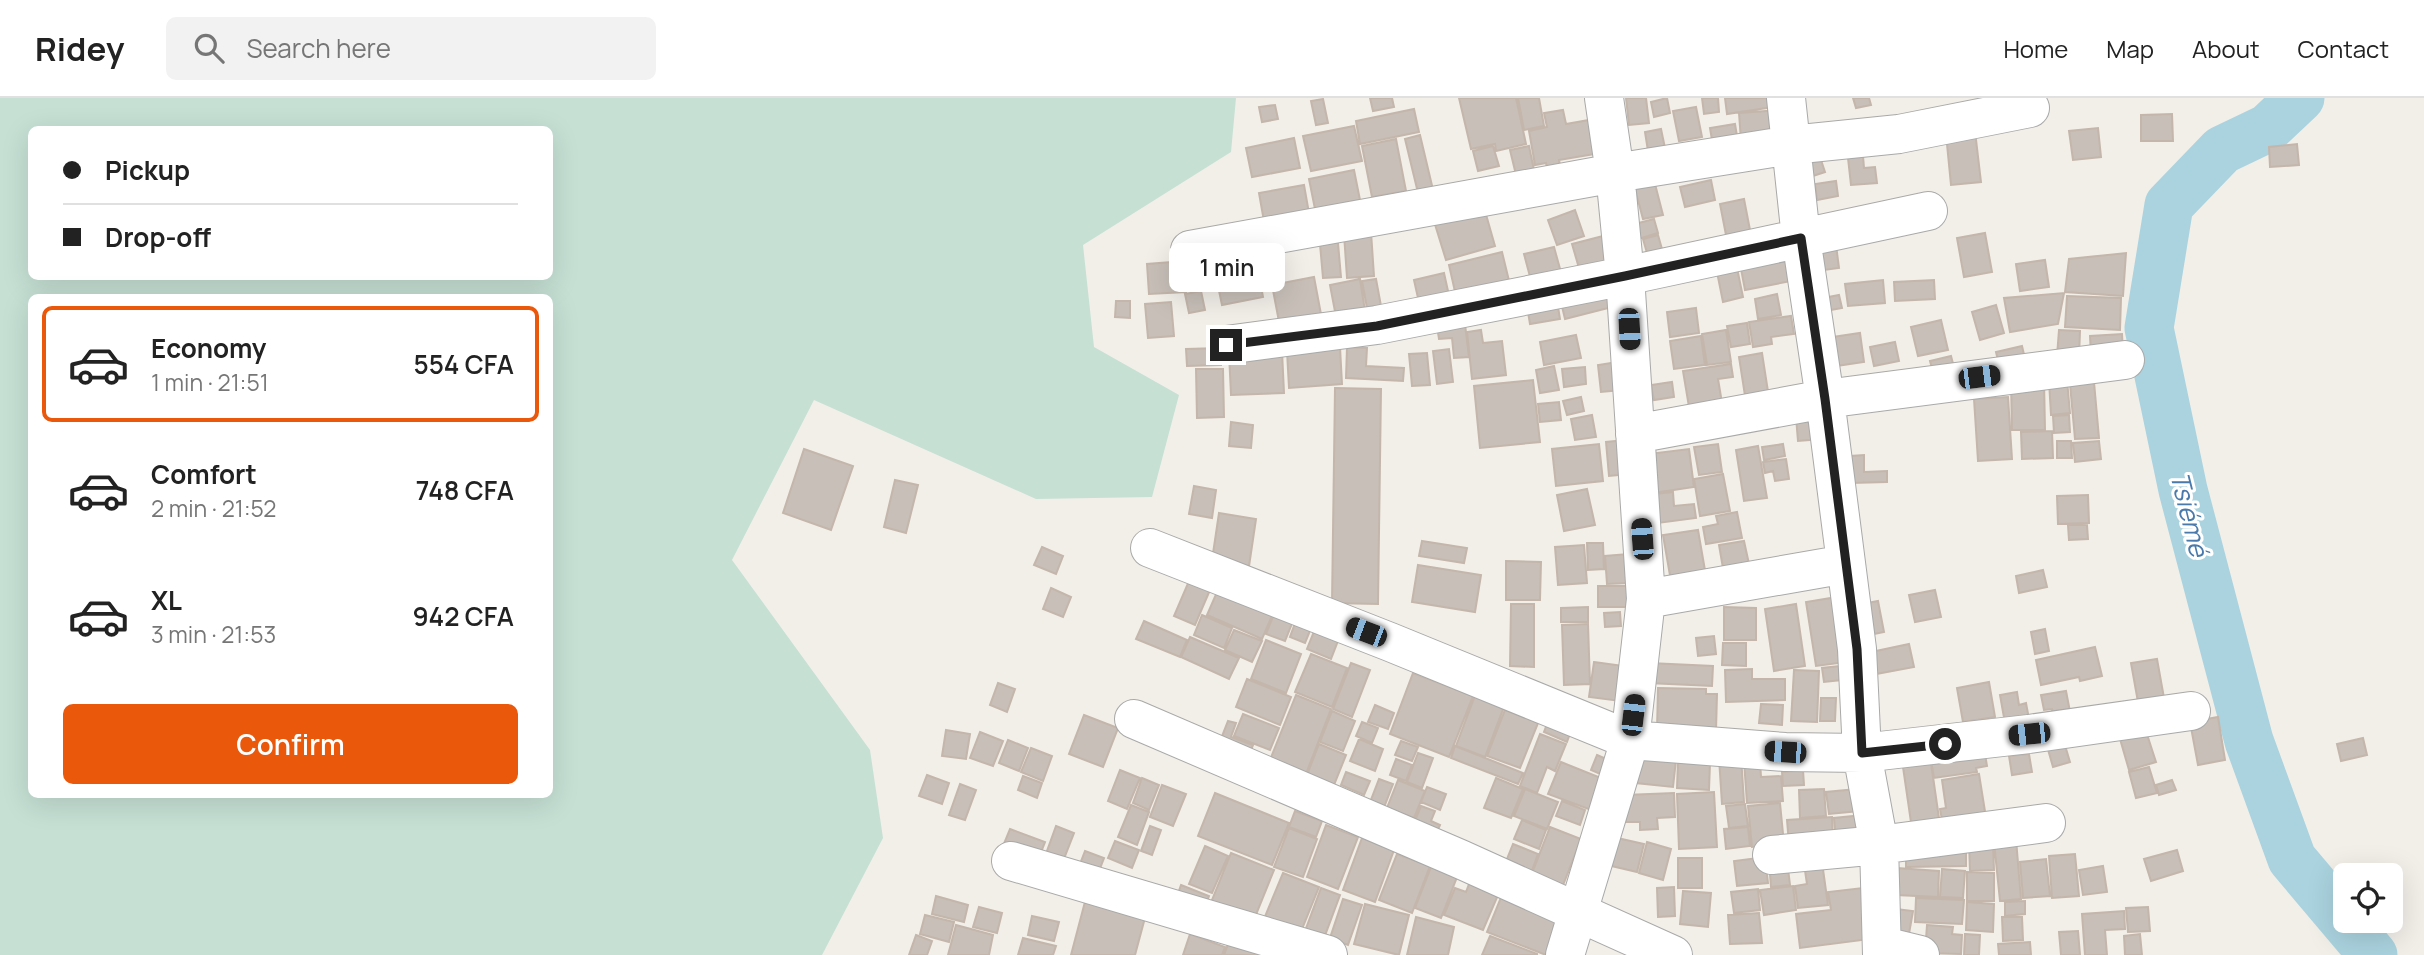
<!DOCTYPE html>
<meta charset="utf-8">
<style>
body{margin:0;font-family:Manrope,sans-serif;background:#f2f2f2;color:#222;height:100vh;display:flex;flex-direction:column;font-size:26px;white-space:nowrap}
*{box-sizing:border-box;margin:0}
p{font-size:23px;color:#767676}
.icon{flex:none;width:38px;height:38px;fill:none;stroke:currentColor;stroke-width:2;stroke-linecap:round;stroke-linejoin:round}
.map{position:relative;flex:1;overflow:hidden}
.details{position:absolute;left:28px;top:196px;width:525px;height:504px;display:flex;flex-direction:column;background:#fff;border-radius:10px;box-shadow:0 7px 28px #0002}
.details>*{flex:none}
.top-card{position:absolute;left:28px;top:28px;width:525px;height:154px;border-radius:10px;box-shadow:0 7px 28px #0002;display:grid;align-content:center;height:154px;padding:0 35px;background:#fff}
.buttons{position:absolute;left:2333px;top:765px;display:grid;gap:14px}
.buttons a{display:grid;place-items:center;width:70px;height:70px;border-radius:10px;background:#fff;box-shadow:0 7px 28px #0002;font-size:35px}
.end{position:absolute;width:32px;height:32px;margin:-16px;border:9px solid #222;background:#fff;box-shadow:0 0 0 4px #fff}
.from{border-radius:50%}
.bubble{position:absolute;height:49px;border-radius:10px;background:#fff;box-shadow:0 7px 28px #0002;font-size:23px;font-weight:600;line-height:49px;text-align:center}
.car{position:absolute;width:21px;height:42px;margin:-21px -10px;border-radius:9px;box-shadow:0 0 5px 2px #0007;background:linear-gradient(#222 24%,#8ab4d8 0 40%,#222 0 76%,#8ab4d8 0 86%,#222 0)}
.top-card b{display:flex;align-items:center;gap:24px;height:66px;font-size:26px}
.top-card b+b{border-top:2px solid #e0e0e0}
.top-card i{width:18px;height:18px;background:#222}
ul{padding:12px 0 0;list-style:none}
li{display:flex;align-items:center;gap:21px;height:116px;margin:0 14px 10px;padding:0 21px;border:4px solid transparent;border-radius:10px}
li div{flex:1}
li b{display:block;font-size:26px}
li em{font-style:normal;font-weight:600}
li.active{border-color:#ea580c}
li>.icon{width:63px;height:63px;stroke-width:1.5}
.cta{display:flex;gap:14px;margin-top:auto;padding:14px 35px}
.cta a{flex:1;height:80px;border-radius:10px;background:#ea580c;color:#fff;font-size:28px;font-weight:600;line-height:80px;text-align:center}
header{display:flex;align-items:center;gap:42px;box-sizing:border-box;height:98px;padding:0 35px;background:#fff;border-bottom:2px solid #e0e0e0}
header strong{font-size:33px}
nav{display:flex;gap:38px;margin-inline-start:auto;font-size:24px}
.search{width:490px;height:63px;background:#f2f2f2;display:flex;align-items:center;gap:18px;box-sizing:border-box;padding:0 24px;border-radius:10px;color:#767676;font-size:26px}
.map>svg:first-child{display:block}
.wetland{fill:#c6e0d4;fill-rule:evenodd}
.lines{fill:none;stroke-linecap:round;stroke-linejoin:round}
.river{stroke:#aad3df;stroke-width:49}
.building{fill:#c7bfb8;stroke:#c4b6ab;stroke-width:2}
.minor-casing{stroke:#a9a9a9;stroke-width:40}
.minor{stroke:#fff;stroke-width:38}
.route{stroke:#222;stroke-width:9}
.labels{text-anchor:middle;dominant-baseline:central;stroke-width:6;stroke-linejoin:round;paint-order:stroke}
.water-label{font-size:26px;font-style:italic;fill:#4a7aab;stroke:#fff}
</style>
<header>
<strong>Ridey</strong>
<div class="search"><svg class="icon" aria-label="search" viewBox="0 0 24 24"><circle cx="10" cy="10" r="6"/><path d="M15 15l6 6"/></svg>Search here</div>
<nav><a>Home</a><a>Map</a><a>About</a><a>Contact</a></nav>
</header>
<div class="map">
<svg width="2424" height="857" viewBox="0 0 2424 857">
<rect width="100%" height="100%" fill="#f2efe9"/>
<path class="wetland" d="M0,0H1236L1231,54L1083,147L1094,249L1179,297L1152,399L1036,401L814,302L732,462L870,652L883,740L822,857H0ZM32,32H550V178H32ZM32,200H550V696H32Z"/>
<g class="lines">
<path class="river" d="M2300,0L2268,30L2222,52L2169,107L2149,230L2183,392L2249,643L2292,761L2373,857"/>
</g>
<path class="building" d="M1370,0H1392L1394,9L1373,13Z
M1459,0H1516L1526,46L1496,53L1495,46L1471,51Z
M1518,0H1539L1544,28L1524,32Z
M1626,0H1646L1649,25L1629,27Z
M1667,0L1670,15L1654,19L1651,4Z
M1702,0H1718L1719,14L1704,16Z
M1725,0H1779L1780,8L1727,16Z
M1853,0H1869L1871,7L1856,10Z
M1323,1L1328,25L1316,27L1311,3Z
M1275,7L1278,21L1262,24L1259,9Z
M1696,9L1702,39L1679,43L1673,13Z
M1414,11L1419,34L1360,46L1356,23Z
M1563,12L1566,26L1589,22L1595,56L1559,62L1561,72L1548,75L1546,65L1535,67L1529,33L1547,29L1544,15Z
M1781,12L1783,39L1741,43L1739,15Z
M2172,16L2173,43H2141V17Z
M1735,26L1738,44L1713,48L1710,30Z
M1354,28L1362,63L1311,73L1303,38Z
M2098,30L2101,59L2073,62L2069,33Z
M1661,31L1665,50L1648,53L1645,34Z
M1975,33L1981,84L1951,87L1946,36Z
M1420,37L1434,96L1419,99L1405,41Z
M1294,40L1300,70L1252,79L1246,50Z
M1396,41L1406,93L1372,99L1362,48Z
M2297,46L2299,67L2270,69L2269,49Z
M1493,48L1499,68L1478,73L1473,53Z
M1529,48L1535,77L1517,81L1510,52Z
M1863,58L1864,70L1875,69L1877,85L1851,87L1848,60Z
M1820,59L1825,74L1813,78L1808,62Z
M1354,72L1360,102L1315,111L1309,81Z
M1711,82L1715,102L1685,109L1680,89Z
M1836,83L1838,98L1817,102L1815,86Z
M1655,86L1663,117L1643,121L1635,91Z
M1304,87L1310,121L1265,129L1259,95Z
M1744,101L1750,132L1726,137L1720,106Z
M1483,106L1495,148L1446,162L1433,120Z
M1575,112L1584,138L1557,147L1548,122Z
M1654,121L1658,135L1635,142L1631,127Z
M1337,134L1341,179L1323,180L1319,135Z
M1371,134L1374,178L1347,180L1344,136Z
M1985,135L1992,174L1964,179L1957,140Z
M1658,137L1662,151L1647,155L1643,141Z
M1603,138L1611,168L1581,177L1572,146Z
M1836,147L1839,170L1817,173L1813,151Z
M1554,149L1562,178L1532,186L1524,156Z
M1785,152L1791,183L1745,192L1739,160Z
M1502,154L1512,195L1458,207L1449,167Z
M2126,155L2123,198L2065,194L2069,161Z
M1255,156L1263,199L1222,207L1213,164Z
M2045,162L2049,189L2020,193L2016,166Z
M1184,163L1186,194L1149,196L1147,166Z
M1737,170L1743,199L1723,204L1717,174Z
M1444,175L1450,202L1420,209L1414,182Z
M1314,179L1323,227L1281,234L1272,187Z
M1360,181L1366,219L1337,224L1330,187Z
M1376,181L1381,208L1367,210L1362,183Z
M1883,182L1885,205L1848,208L1845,186Z
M1934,182L1935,201L1895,203L1894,184Z
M1612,188L1616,208L1565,221L1560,200Z
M1201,193L1205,212L1189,215L1185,196Z
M2064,195L2058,226L2010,234L2004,200Z
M1777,196L1781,217L1758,221L1755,201Z
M1556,197L1560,221L1530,226L1526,202Z
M1839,197L1842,210L1825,213L1823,200Z
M2067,198L2121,200L2120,232L2065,229Z
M1116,203H1130V220L1115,219Z
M1171,204L1174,238L1148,240L1145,206Z
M1996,207L2004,235L1980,242L1972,214Z
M1696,210L1699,235L1670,239L1667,214Z
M1791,218L1794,236L1771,239L1772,246L1753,249L1749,224Z
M1941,222L1948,252L1918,258L1911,229Z
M1747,225L1750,246L1731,249L1727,228Z
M1465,226L1469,259L1454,260L1452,240L1439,241L1437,228Z
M1481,232L1483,245L1502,243L1506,277L1472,281L1467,234Z
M1726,232L1731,264L1707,267L1702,236Z
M2059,232L2080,233L2079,259L2057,258Z
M1860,235L1864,264L1836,268L1832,239Z
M2122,236L2123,255L2091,257L2090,238Z
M1576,237L1581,260L1544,267L1540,244Z
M1701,238L1705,267L1674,271L1670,243Z
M1895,244L1899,263L1874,268L1870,249Z
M2022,248L2026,265L2000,271L1996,254Z
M1340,249L1342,286L1289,290L1287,253Z
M1347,249L1367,250L1366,268L1404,270L1403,283L1346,280Z
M1220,250L1221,267L1187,268L1186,251Z
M1449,251L1453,284L1437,286L1433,253Z
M1282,253L1284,295L1231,297L1229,255Z
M1427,255L1430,287L1412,288L1409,256Z
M1762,255L1769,300L1746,304L1739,259Z
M1951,258L1956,277L1935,282L1930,263Z
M1618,264L1621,292L1601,294L1598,267Z
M1731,266L1733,279L1718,281L1723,311L1690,315L1683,273Z
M1554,268L1559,292L1540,295L1536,272Z
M1585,269L1586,286L1564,289L1562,271Z
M1196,271H1223L1224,319L1197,320Z
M1533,282L1540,344L1480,350L1474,288Z
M2067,282L2070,315L2051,317L2049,283Z
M2044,283L2045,332H2012L2011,284Z
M1672,284L1674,299L1654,302L1651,287Z
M2094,284L2099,340L2075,341L2070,286Z
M1335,290L1381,291L1378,506L1332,505Z
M1581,299L1584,313L1567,317L1563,303Z
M2008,299L2012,361L1978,363L1974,301Z
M1559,304L1561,322L1540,324L1538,306Z
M1592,317L1596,339L1575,342L1571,321Z
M1820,317L1822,341L1798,343L1796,319Z
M2069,317L2070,334L2054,335L2053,318Z
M1231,324L1253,327L1251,350L1229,348Z
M2052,333L2053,360L2022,361L2021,334Z
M1625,342L1629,376L1609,378L1606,344Z
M2057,343H2071L2072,360H2057Z
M2099,343L2101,361L2075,364L2073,345Z
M1599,346L1603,383L1556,388L1552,351Z
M1718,346L1722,374L1699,377L1694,349Z
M1783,346L1785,358L1764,362L1762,349Z
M1758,348L1767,400L1744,403L1736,352Z
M804,351L853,368L831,432L783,415Z
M1689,351L1694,389L1653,395L1648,356Z
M1864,357V374L1887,373V384L1851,385L1850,358Z
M1786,361L1789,381L1775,383L1773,373L1765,375L1763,364Z
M1723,376L1730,413L1700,418L1694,381Z
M895,382L918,387L906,435L884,429Z
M1194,388L1216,392L1212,420L1189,416Z
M1587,391L1595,427L1564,433L1557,397Z
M1673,394L1674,408L1694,406L1696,420L1658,425L1654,396Z
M2088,397L2089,425L2058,426L2057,398Z
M1737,414L1742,440L1706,446L1703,429L1718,426L1716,418Z
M1219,415L1256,421L1248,475L1211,469Z
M2068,427H2087L2088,441L2069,442Z
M1698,432L1707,484L1672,489L1663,437Z
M1422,443L1467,450L1464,465L1419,458Z
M1744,443L1749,466L1723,470L1719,447Z
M1587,445H1603L1604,471L1588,472Z
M1584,447L1587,485L1558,487L1555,449Z
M1042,449L1063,458L1056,476L1034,467Z
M1628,456L1629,485L1607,486L1605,458Z
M1506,463L1541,464L1540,502H1506Z
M1418,467L1481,477L1475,514L1412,504Z
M2043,472L2047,489L2019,495L2016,478Z
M1192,476L1213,485L1195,527L1174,518Z
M1598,488H1630V509H1598Z
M1051,490L1071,499L1063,519L1043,511Z
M1935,492L1941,519L1915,524L1909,497Z
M1217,494L1272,518L1262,541L1207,517Z
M1837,499L1847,564L1816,568L1806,504Z
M1878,503L1884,534L1869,537L1862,506Z
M1511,506H1534V569L1510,568Z
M1796,506L1805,568L1774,573L1765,511Z
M1588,509V524H1561V510Z
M1724,509L1756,510V542H1724Z
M1276,511L1295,518L1285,543L1266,536Z
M1620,514L1621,528L1605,529L1604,515Z
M1202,517L1232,530L1224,550L1194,537Z
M1298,517L1314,523L1305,545L1290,539Z
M1144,523L1187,542L1180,559L1136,541Z
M1317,526L1341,535L1331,561L1307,551Z
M1588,526L1590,586L1564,587L1562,527Z
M2045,531L2049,553L2035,556L2031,534Z
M1234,532L1262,543L1252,564L1225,552Z
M1714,538L1716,556L1698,558L1696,540Z
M1190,539L1239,560L1229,581L1181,559Z
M1266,542L1301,556L1286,595L1251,581Z
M1723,545H1746V568L1722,567Z
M1909,546L1914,569L1876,576L1871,554Z
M2095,549L2102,578L2080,583L2079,579L2041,587L2036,562Z
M1311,556L1347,570L1332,609L1295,594Z
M2157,561L2164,600L2138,604L2131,565Z
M1594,564L1624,568L1620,603L1589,599Z
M1351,565L1370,572L1352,619L1333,611Z
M1649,565L1713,568L1712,588L1648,585Z
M1849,567L1851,581L1824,584L1822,570Z
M1752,571V581H1785V602L1726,604L1725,572Z
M1794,572L1819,573L1817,624L1791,623Z
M1413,575L1473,598L1449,659L1390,636Z
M1247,581L1291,599L1280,627L1236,609Z
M1989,584L1995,619L1963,624L1957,590Z
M998,585L1015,591L1007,614L990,607Z
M1658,590L1706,591V596H1717L1716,633L1657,632Z
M2066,593L2072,624L2055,627L2052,611L2044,612L2041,597Z
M2017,594L2019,607L2026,605L2029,621L2005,625L2000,597Z
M1476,595L1505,606L1485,659L1456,648Z
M1296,597L1331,611L1306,676L1270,662Z
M1821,600H1836L1835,623H1820Z
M1761,606L1783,607L1782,627L1759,625Z
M1375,607L1394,615L1388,631L1368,624Z
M1505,612L1538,625L1520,670L1487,658Z
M1332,613L1355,623L1343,653L1320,644Z
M1243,616L1279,630L1270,652L1234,638Z
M1084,617L1118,630L1103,669L1069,656Z
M1550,618L1573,627L1567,644L1544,634Z
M2218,619L2225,662L2198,667L2190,624Z
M1228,623L1236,625L1231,639L1253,647L1249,657L1219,646Z
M1362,624L1378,630L1372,645L1356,638Z
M2144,627L2156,664L2129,672L2118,634Z
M946,632L970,636L966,661L942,658Z
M980,634L1003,643L993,668L970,660Z
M1540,636L1566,646L1555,673L1547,669L1537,695L1520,688Z
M2363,640L2367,657L2341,663L2337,646Z
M1359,641L1383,651L1375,673L1350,663Z
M1008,642L1028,650L1019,673L999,665Z
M1401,643L1418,649L1412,663L1395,657Z
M2064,644L2070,664L2053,669L2047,648Z
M1319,646L1346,657L1332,692L1305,682Z
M1455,648L1523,675L1518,686L1451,660Z
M1031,650L1052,658L1043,683L1021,674Z
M1418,655L1433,660L1422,690L1407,684Z
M1985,656L1987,668L1976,670L1977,674L1934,680L1930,657Z
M2029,656L2032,674L2012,677L2009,658Z
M1597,657L1611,663L1605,678L1591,672Z
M1628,658L1676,662L1673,689L1626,684Z
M1741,658L1744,704L1722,706L1719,660Z
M1396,661L1412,667L1406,683L1390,677Z
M1760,662L1761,679L1781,678L1783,703L1747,705L1744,663Z
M1678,663L1710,665L1709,692L1677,690Z
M1561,664L1606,682L1594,713L1548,696Z
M1931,665L1941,734L1913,738L1903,669Z
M2149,669L2157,695L2136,700L2129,674Z
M1120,672L1140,680L1127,711L1108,703Z
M1803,672L1804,687L1783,688L1782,674Z
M1346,674L1370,683L1364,697L1341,687Z
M1979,676L1987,726L1944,733L1940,711L1946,710L1942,682Z
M927,677L949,685L942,706L919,698Z
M1023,678L1042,685L1037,700L1018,692Z
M1142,680L1159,687L1149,712L1133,705Z
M1496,680L1523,691L1511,720L1484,710Z
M1379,681L1393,686L1383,712L1369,707Z
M1398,682L1425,693L1414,720L1387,710Z
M2172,682L2176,692L2159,697L2156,687Z
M960,686L976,692L965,722L949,717Z
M1162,687L1186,696L1173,728L1150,719Z
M1427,689L1446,696L1440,712L1421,704Z
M1525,691L1558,704L1547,731L1514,718Z
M1824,691L1826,718L1800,720L1799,692Z
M1856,691L1859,713L1829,716L1826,694Z
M1714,694L1717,749L1679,751L1677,696Z
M1215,695L1289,725L1272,767L1198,738Z
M1674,695L1675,719L1657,720L1658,731L1640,732V724H1626L1625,697Z
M1562,703L1585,712L1580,727L1556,718Z
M1780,705L1784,746L1752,749L1748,708Z
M1745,706L1748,728L1729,730L1726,708Z
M1131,707L1149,714L1137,747L1118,739Z
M1421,708L1435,713L1431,723L1440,727L1435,738L1412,730Z
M1295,713L1322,723L1316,739L1289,729Z
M1862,717L1864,740L1836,744L1834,720Z
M1832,719L1833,744L1789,746L1787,722Z
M1522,722L1546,732L1539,751L1514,741Z
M1326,727L1358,739L1338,791L1307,779Z
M1056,728L1074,735L1060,771L1043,764Z
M1150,728L1161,732L1152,757L1141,753Z
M1550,729L1581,741L1560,795L1529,783Z
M1748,729L1750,748L1726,751L1724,731Z
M1289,730L1317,741L1303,779L1274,769Z
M1010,731L1045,744L1036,767L1001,753Z
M1613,739L1644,746L1637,774L1607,767Z
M1362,740L1394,752L1375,804L1343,792Z
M2016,741L2021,801L2000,803L1994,744Z
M1115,743L1139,752L1132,770L1108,760Z
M1647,744L1671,751L1663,782L1639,775Z
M1969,745H1993L1994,772L1970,773Z
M1513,746L1538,756L1529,781L1503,771Z
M1205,748L1228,758L1212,795L1189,786Z
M1966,749V768L1906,769V751Z
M2177,752L2183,773L2151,783L2144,761Z
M1085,753L1104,760L1094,786L1075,779Z
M1231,755L1274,772L1251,829L1208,812Z
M1397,756L1430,768L1412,815L1379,802Z
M2075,756L2079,798L2052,800L2049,758Z
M1821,757L1828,807L1798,810L1795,788L1807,786L1803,759Z
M1765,759L1768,785L1737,788L1734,763Z
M1678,760H1702V790H1678Z
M2046,761L2050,798L2023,800L2020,764Z
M1787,762L1790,787L1771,789L1769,764Z
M2103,768L2107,794L2083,797L2079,772Z
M1431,769L1457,779L1441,820L1415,810Z
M1897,770L1939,773L1938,799L1896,797Z
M1942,771L1965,773L1963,800L1940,799Z
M1967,774L1994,775V803H1967Z
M1283,775L1319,789L1300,836L1264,821Z
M1472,778L1501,790L1483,832L1444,817L1455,790L1466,794Z
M1181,787L1209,798L1202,817L1174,807Z
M1793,788L1796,812L1764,817L1760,792Z
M1674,789L1675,818L1658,819L1657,790Z
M1871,789L1878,840L1800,850L1796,816L1831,812L1828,794Z
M1321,790L1340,797L1320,851L1301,844Z
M1758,791L1760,812L1734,815L1731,794Z
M1504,792L1562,814L1546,857L1487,834Z
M1683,793L1711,795L1708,829L1680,826Z
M936,798L968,807L964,824L932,816Z
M1086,800L1146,816L1135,857H1071Z
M1916,800L1964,802L1962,826L1915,824Z
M1343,801L1362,807L1348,847L1330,840Z
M2025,803V816L2005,818V804Z
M1967,804L1994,806L1993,834L1966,832Z
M1365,806L1409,817L1399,857L1354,846Z
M979,809L1002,815L997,835L973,829Z
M2148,809L2150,833L2128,834L2126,810Z
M1896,811L1913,813L1909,836L1893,834Z
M2124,813L2125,831L2105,832L2107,857H2085L2082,816Z
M1759,815L1762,845L1730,846L1728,817Z
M925,817L954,824L949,844L920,836Z
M1032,818L1059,824L1054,843L1028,837Z
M1416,819L1454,829L1448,857H1407Z
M2002,819H2022L2023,842L2003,843Z
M956,827L993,837L989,857H948Z
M1927,827L1953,829L1952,836L1962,837L1961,856L1925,855Z
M2078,833L2080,857H2061L2059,834Z
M1190,836L1225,849L1222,857H1183Z
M1965,836L1980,837L1979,857H1964Z
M2140,836L2142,857H2125L2124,838Z
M916,837L932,843L927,857H909Z
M1231,838L1261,848L1258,857H1224Z
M1490,838L1537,856V857H1482Z
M1023,840L1056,848L1053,857H1018Z
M2030,844L2031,857H1999L1998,846Z"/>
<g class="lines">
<defs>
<path id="minor" d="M1786,0L1801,140L1825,301L1857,551L1862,655L1879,747L1882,857
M1190,152L1615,75L1791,47L1899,36L2030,10
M1226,247L1377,227L1625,178L1928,113
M1635,336L1825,301L2125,262
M1150,450L1390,544L1630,642L1785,654L1862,655L2029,636L2191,613
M1646,501L1846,466
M1134,621L1460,761L1673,857
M1772,757L1879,747L2046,725
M1011,763L1328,857
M1883,848L1920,857
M1565,857L1630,642L1646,501L1625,178L1615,75L1604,0"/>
</defs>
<use href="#minor" class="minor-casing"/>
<use href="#minor" class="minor"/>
</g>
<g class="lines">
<path class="route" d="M1226,247L1377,228L1625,178L1801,140L1825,301L1857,551L1862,655L1945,646"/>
</g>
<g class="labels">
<g class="water-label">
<text transform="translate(2190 416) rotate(76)">Tsiémé</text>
</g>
</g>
</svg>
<div class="buttons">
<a><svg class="icon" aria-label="locate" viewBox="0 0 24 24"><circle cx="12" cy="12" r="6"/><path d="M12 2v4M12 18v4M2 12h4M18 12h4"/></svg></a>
</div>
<i class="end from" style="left:1945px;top:646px"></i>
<i class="end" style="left:1226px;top:247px"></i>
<div class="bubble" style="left:1169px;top:145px;width:116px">1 min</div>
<i class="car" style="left:1629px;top:231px;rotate:177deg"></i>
<i class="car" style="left:1979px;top:279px;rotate:83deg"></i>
<i class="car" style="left:1642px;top:441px;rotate:356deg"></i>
<i class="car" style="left:1366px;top:534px;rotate:291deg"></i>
<i class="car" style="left:1633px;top:617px;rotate:7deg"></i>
<i class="car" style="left:2029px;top:636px;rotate:264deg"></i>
<i class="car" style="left:1785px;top:654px;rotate:274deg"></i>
<div class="top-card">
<b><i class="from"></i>Pickup</b>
<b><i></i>Drop-off</b>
</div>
<section class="details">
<ul>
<li class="active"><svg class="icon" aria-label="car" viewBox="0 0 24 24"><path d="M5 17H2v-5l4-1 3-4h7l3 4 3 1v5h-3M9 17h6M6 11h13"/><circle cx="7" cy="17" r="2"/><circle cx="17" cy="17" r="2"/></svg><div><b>Economy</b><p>1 min · 21:51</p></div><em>554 CFA</em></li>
<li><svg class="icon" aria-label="car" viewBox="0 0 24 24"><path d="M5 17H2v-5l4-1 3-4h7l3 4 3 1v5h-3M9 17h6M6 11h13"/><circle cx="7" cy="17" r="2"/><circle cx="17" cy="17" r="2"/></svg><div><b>Comfort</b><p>2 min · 21:52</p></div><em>748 CFA</em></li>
<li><svg class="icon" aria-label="car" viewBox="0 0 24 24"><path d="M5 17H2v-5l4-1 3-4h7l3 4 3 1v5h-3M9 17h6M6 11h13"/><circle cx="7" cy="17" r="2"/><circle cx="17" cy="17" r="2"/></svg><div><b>XL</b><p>3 min · 21:53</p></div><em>942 CFA</em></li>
</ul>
<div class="cta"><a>Confirm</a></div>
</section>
</div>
